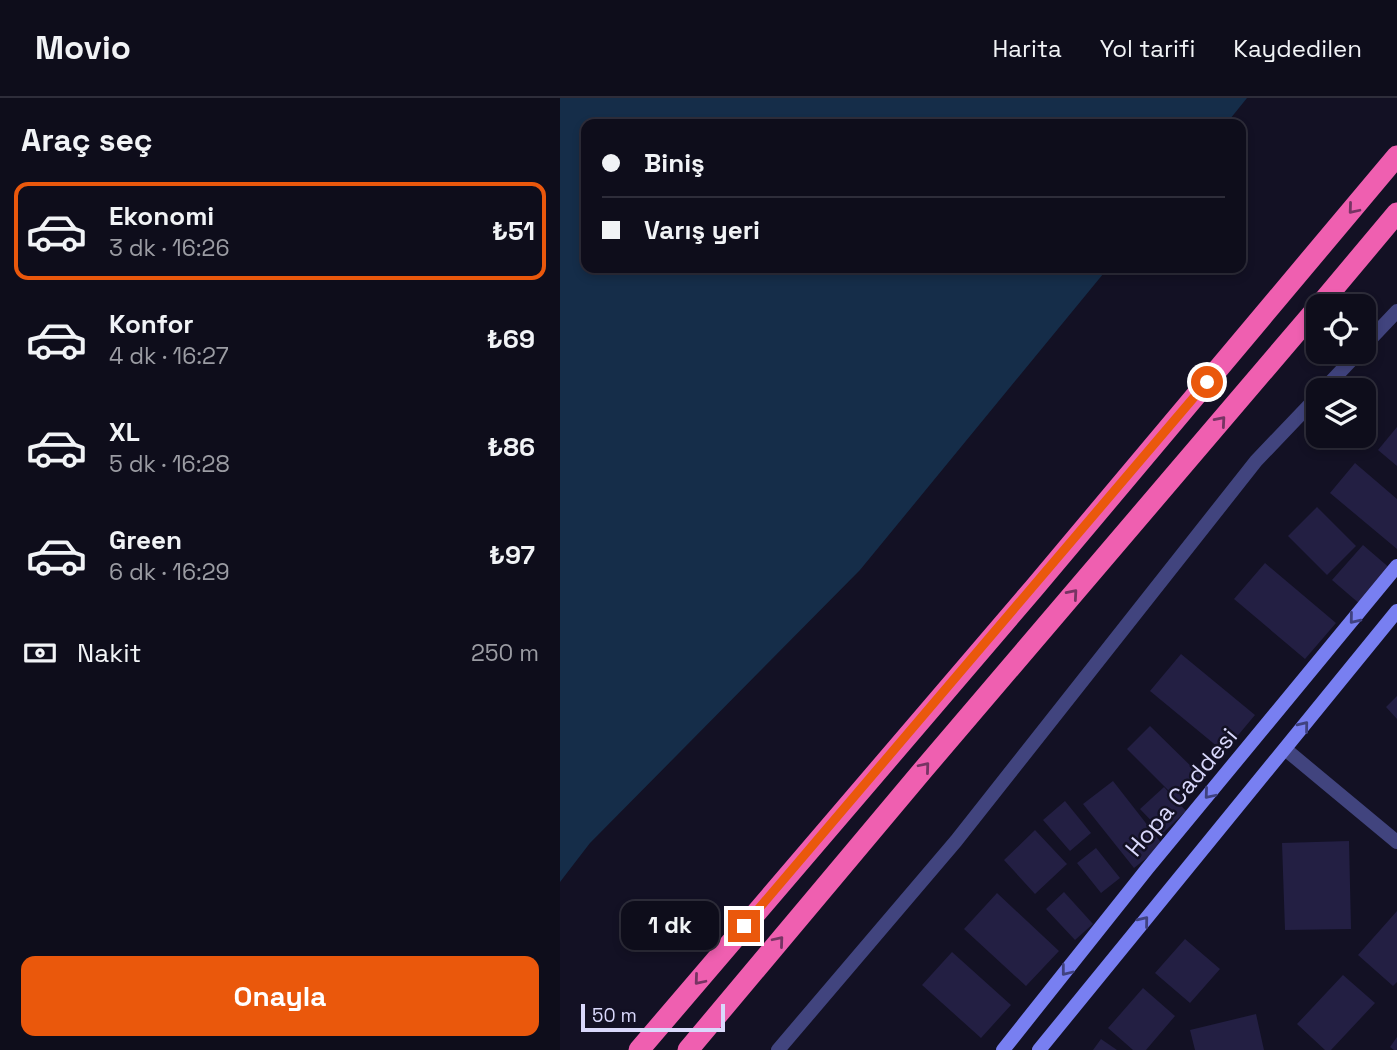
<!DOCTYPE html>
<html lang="tr">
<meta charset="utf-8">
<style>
body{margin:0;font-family:"Space Grotesk",sans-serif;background:#171624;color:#f1f3f6;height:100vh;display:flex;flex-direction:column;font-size:26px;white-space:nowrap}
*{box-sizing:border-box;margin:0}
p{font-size:23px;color:#9b9ca3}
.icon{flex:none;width:38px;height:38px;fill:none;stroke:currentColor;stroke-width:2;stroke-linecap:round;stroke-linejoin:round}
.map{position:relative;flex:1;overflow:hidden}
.panel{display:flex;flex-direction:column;background:#0e0d1b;width:560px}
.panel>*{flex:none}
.hud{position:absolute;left:21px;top:21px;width:665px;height:154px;border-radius:14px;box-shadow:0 4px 10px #0003,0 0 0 2px #2e2d3a;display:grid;align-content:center;height:154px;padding:0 21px;background:#0e0d1b}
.controls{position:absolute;left:746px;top:196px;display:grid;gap:14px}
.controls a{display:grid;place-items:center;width:70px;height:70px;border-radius:14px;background:#0e0d1b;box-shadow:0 4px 10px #0003,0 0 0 2px #2e2d3a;font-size:35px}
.scale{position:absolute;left:21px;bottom:18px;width:144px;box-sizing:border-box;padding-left:7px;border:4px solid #d9d8fb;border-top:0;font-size:19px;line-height:24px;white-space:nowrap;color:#d9d8fb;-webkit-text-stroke:5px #131124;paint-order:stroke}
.end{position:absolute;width:32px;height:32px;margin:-16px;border:9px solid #ea580c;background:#fff;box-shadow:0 0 0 4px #fff}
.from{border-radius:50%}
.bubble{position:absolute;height:49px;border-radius:14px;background:#0e0d1b;box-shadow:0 4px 10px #0003,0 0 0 2px #2e2d3a;font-size:23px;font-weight:800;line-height:49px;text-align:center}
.hud b{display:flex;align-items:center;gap:24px;height:66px;font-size:26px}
.hud b+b{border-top:2px solid #2e2d3a}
.hud i{width:18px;height:18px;background:#f1f3f6}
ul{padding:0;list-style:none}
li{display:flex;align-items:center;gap:21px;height:98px;margin:0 14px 10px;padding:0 7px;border:4px solid transparent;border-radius:14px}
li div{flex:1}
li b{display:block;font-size:26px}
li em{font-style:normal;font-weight:800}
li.selected{border-color:#ea580c}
li>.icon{width:63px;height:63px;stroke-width:1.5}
h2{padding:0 21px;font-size:32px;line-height:84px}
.pay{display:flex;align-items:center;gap:18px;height:77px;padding:0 21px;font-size:26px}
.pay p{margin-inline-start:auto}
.cta{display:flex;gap:14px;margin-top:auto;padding:14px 21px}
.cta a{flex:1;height:80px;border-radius:14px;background:#ea580c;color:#fff;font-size:28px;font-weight:800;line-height:80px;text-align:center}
header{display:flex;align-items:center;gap:42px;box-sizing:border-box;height:98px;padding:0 35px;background:#0e0d1b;border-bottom:2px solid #2e2d3a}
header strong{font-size:33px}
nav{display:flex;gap:38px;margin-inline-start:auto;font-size:24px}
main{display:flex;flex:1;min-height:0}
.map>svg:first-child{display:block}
.water{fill:#152d49}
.building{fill:#231f43}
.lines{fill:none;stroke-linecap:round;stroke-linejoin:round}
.street{stroke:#41447e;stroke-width:14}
.secondary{stroke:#787ff1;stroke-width:14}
.highway{stroke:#ef5fb0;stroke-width:21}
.oneway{stroke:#763463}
.oneway2{stroke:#404280}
.route{stroke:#ea580c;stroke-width:9}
.labels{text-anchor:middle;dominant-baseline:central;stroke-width:5;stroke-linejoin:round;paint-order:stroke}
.street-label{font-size:24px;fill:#d9d8fb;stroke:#131124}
</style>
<header>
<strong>Movio</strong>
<nav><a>Harita</a><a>Yol tarifi</a><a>Kaydedilen</a></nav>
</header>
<main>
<section class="panel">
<h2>Araç seç</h2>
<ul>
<li class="selected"><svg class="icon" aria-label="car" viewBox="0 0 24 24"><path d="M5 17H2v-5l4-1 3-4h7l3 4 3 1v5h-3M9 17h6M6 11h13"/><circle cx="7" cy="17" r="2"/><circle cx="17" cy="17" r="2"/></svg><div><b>Ekonomi</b><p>3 dk · 16:26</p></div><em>₺51</em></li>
<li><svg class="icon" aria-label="car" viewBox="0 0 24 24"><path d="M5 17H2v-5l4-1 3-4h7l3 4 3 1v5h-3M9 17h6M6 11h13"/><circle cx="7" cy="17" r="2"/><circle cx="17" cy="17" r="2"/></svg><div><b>Konfor</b><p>4 dk · 16:27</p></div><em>₺69</em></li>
<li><svg class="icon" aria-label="car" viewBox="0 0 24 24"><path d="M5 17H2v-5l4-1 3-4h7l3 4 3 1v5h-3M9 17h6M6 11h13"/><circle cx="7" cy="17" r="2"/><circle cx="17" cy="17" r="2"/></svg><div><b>XL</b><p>5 dk · 16:28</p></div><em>₺86</em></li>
<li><svg class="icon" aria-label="car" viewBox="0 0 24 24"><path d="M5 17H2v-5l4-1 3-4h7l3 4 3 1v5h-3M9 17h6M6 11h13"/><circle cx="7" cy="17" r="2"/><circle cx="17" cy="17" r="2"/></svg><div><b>Green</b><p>6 dk · 16:29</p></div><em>₺97</em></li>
</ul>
<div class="pay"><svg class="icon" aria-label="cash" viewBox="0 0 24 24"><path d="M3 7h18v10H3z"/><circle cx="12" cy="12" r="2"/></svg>Nakit<p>250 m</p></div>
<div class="cta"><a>Onayla</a></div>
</section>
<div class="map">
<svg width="837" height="952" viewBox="0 0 837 952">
<rect width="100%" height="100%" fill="#131124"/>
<path class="water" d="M0,0H687L666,26H26V170H548L300,472L30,745L0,784Z"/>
<path class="building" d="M837,329V368L818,352Z
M795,365L837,401V451L770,395Z
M757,409L796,448L767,477L728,438Z
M803,447L832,472L801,507L772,482Z
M705,465L776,525L745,561L674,501Z
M621,556L695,617L664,654L590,593Z
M837,598V621L826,609Z
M590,628L642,679L619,703L567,651Z
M553,683L603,747L574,770L523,706Z
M604,689L626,713L603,735L580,711Z
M505,703L531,735L510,753L483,722Z
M475,732L507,766L475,796L444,762Z
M789,743L791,831L725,832L722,745Z
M536,750L560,780L541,795L517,765Z
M504,794L533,826L515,842L486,811Z
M437,795L499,853L466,888L404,831Z
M837,813V884L833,888L798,857Z
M625,841L660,871L630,905L595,875Z
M392,854L451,907L421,940L362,887Z
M783,877L815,905L771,952H765L737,926Z
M583,890L615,918L586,952H573L548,930Z
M696,916L704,952H635L630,932Z
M837,939V952H834L830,949Z
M541,941L557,952H533Z"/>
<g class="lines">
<path class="street" d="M803,249L837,213
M763,292L799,254
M725,651L837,744
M218,952L396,743L696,363L758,298"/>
<path class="secondary" d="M443,952L587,771L837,468
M479,952L837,513"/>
<path class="highway" d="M759,208L837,115
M79,952L475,489L837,58
M128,952L363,672L758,209"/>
</g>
<defs><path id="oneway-chevron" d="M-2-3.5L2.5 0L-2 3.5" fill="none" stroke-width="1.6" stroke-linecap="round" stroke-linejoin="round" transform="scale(1.75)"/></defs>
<g class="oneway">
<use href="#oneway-chevron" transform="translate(793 111) rotate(130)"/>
<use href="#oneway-chevron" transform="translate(661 323) rotate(-49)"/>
<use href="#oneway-chevron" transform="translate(513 496) rotate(-49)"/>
<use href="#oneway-chevron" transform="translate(365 669) rotate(-50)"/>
<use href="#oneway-chevron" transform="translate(219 843) rotate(-50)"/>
<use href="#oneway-chevron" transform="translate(139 882) rotate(130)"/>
</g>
<g class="oneway2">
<use href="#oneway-chevron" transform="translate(794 521) rotate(129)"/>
<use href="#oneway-chevron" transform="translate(744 628) rotate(-51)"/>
<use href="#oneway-chevron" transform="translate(649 696) rotate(130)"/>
<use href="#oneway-chevron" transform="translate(584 823) rotate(-51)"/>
<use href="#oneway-chevron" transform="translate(506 873) rotate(128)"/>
</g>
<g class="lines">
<path class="route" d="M184,828L647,284"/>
</g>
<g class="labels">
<g class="street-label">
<text transform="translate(621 694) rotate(-50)">Hopa Caddesi</text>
</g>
</g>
</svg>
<div class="controls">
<a><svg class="icon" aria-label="locate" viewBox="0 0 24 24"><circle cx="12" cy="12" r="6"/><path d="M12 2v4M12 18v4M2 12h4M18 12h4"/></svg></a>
<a><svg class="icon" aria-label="layers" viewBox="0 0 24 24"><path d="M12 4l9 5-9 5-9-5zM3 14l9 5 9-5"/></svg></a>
</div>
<div class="scale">50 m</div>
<i class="end from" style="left:647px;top:284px"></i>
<i class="end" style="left:184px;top:828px"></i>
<div class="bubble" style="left:61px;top:803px;width:98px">1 dk</div>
<div class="hud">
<b><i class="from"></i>Biniş</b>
<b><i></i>Varış yeri</b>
</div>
</div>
</main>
